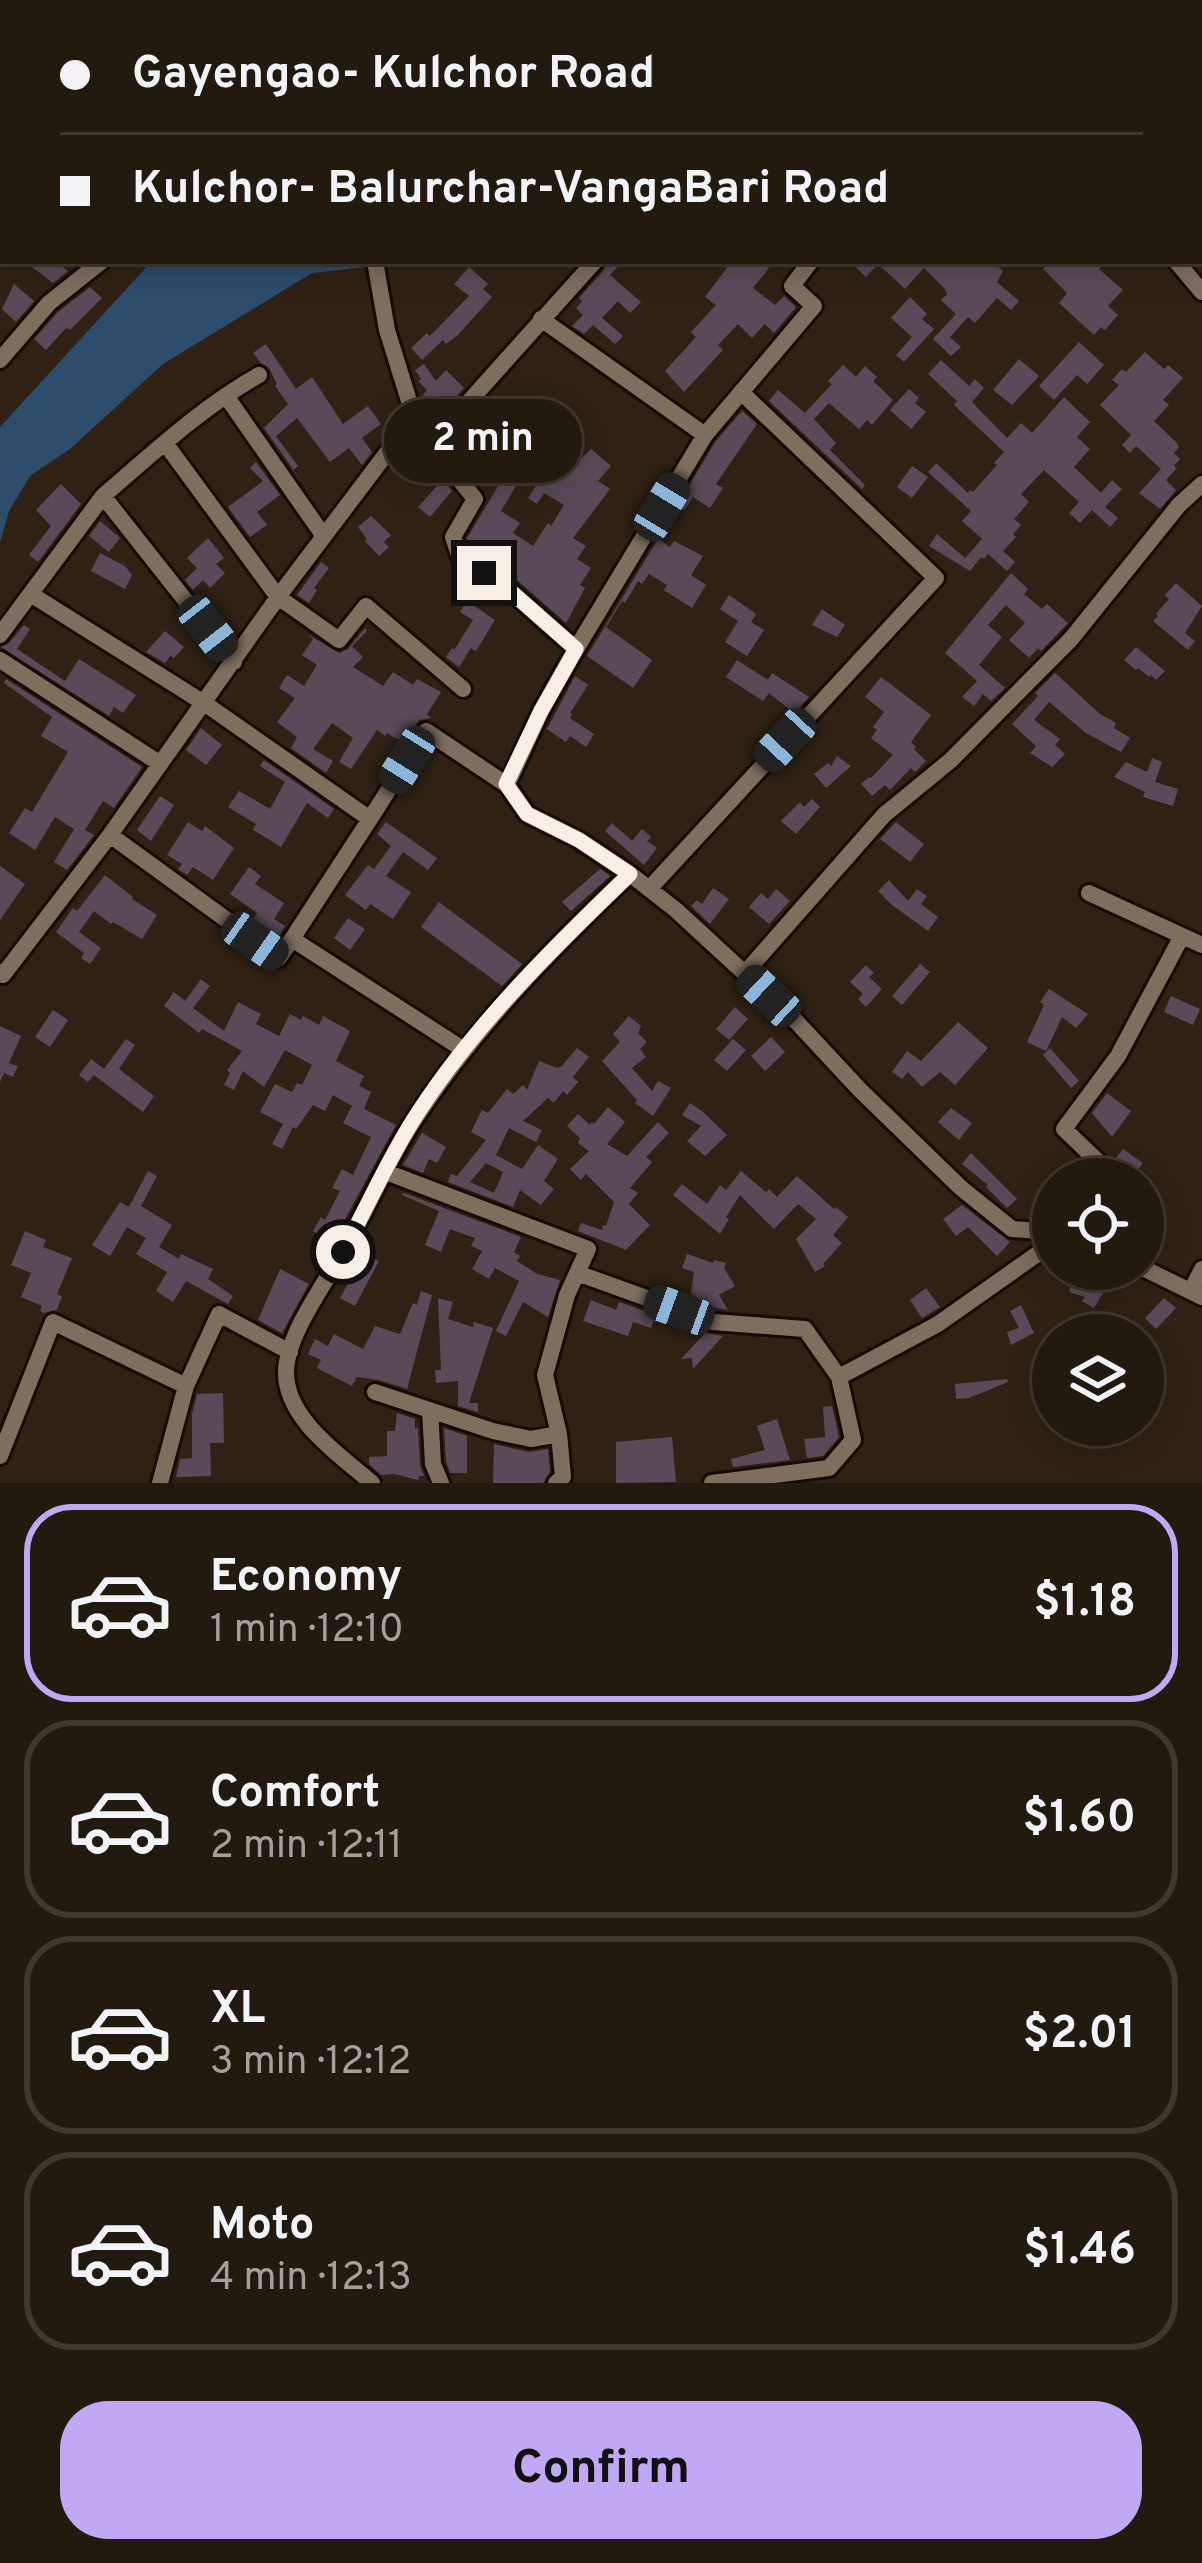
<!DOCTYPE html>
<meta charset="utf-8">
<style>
body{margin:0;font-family:Overpass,sans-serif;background:#2f271d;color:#f1f3f6;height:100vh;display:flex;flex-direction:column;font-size:45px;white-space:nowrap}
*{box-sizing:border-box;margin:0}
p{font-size:39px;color:#a3a19e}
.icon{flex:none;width:66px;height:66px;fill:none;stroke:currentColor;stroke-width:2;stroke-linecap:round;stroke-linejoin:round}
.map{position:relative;height:1483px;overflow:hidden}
.drawer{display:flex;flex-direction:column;background:#231a0f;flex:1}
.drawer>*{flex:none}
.top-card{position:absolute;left:0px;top:0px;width:1203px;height:264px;box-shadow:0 6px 30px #0003,0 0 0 3px #40382f;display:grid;align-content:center;height:264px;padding:0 60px;background:#231a0f}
.tools{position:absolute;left:1032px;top:1158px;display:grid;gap:24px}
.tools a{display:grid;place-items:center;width:132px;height:132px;border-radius:50%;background:#231a0f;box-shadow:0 6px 30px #0003,0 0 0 3px #40382f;font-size:60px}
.end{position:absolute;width:54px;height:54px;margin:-27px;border:15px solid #f7eee5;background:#111;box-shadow:0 0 0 6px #111}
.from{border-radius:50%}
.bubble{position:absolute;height:84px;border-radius:42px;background:#231a0f;box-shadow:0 6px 30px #0003,0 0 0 3px #40382f;font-size:39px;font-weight:700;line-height:84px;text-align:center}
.car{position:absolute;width:36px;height:72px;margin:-36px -18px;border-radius:15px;box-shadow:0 0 9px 3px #0007;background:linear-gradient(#222 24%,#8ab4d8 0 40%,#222 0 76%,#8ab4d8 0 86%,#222 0)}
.top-card b{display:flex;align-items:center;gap:42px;height:114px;font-size:45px}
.top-card b+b{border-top:3px solid #40382f}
.top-card i{width:30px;height:30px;background:#f1f3f6}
ul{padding:21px 0 0;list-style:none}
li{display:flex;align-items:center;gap:36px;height:198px;margin:0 24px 18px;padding:0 36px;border:6px solid #40382f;border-radius:48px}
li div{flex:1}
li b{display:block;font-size:45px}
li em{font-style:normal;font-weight:700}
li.current{border-color:#c0a8f4}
li>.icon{width:108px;height:108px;stroke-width:1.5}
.primary-button{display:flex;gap:24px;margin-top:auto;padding:24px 60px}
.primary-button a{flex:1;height:138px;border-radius:48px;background:#c0a8f4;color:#111;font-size:48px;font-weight:700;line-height:138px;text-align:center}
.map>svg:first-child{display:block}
.water{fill:#2c4d6c}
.building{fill:#5a4a59;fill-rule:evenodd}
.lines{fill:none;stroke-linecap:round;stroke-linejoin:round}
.minor-casing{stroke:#170b01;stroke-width:22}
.minor{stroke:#7e6e5e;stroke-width:16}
.route{stroke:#f7eee5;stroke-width:15}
</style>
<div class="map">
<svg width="1202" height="1483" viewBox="0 0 1202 1483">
<rect width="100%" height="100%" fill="#2f2214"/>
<path class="water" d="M152,261H374L365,267L312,273L163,364L70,449L30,476L9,511L0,543V427Z"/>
<path class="building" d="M24,261H55L68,271L53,283Z
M608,261H623L610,275L641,302L630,313L618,301L602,318L623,336L615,344L593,325L584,334L572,326L583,315L576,308L582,301L579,298L604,270Z
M732,261H760L769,268L753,288L775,305L784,296L796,307L774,333L765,324L752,338L738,324L718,345L723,350L684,392L665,371L696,337L691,332L716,305L705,297Z
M849,261H983L989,267L993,262L1003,271L997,282L1019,301L1011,310L997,298L975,323L968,317L950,337L961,347L951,356L933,339L956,314L941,300L947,294L945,289L924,268L905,289L878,264L866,277Z
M1050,261H1058L1063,266L1067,261H1106L1099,269L1123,290L1108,306L1118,315L1105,330L1101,327L1094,335L1059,303L1067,293L1043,269Z
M469,267L488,284L483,289L492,297L458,335L446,344L443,340L422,360L411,348L427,333L430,336L469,296L454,284Z
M14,284L34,301L16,322L2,309Z
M90,287L102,298L70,330L67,327L46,350L34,339L58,312Z
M910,297L927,314L922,319L934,329L904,362L896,355L912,337L891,318Z
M1079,342L1104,365L1087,384L1077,375L1054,400L1039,386Z
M266,344L296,389L312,377L343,424L368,406L381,424L362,438L372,452L362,465L349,448L330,462L297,418L276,436L298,466L293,470L302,482L264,428L288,404L275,386L277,384L269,368L261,363L253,353Z
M1145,352L1164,369L1168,365L1183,378L1163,400L1169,405L1154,421L1176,442L1179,447L1174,453L1180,459L1174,466L1177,468L1166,480L1176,490L1160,509L1139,493L1161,469L1136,446L1130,453L1122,445L1131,435L1100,405L1119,385L1112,380L1122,369L1126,372Z
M1019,359L1039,376L1012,405L993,390Z
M941,360L969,386L975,379L984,388L972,402L1007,438L1021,423L1032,433L1064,397L1090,422L1077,437L1090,449L1074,467L1101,493L1112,480L1122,489L1105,507L1118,518L1110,527L1092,510L1080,523L1069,513L1079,502L1044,470L1021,494L1029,502L1014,519L1021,525L1013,534L1016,537L1003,551L1015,562L1007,571L988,554L984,559L981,557L970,571L929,546L937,534L965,558L982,539L962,521L971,511L928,472L936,463L968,493L970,490L973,492L997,465L994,463L1004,452L954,405L957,401L928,374Z
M424,364L436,381L446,370L464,388L442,412L423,395L427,390L418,381L421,379L415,370Z
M843,365L856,377L865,366L877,377L873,381L893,400L872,425L867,420L859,429L829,403L814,419L836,443L830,450L865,485L862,489L769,401L778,390L805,413L832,384L828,381Z
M909,389L919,398L915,403L926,412L911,429L890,410Z
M742,411L757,424L716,484L723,488L710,508L693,497L685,510L677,506L715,442Z
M542,417L554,427L542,444L575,465L591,449L611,466L598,481L610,489L573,538L586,546L577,559L591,568L580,585L585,588L566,623L517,580L470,547L467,538L506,473L519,481L501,511L520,523L513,533L533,546L548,523L551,526L564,505L544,493L537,504L528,498L545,472L540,469L546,459L524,442Z
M461,430L492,452V456L475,478L448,444Z
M256,462L280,495L257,512L267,525L250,537L228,507L263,481L250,468Z
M912,466L928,477L912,498L897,487Z
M435,470L452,491L430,517L418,507L437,486L428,479Z
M61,484L81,504L38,562L29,555L51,526L36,510Z
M371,516L391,535L384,542L389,547L379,556L365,541L367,539L358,527Z
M100,521L120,538L109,552L89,536Z
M208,538L224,558L216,564L225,573L210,588L203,580L193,590L185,580L197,568L187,558Z
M658,539L670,547L674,541L703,556L691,575L706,585L692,608L664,590L667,585L649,574L642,584L638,581L625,603L622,601L606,627L652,660L633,688L587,656Z
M100,553L125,566L132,575L125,589L91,571Z
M321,562L329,568L314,588L317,590L309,603L297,595Z
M1011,573L1028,589L1024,594L1042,609L1047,604L1068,623L1041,651L1038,648L1029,658L1009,640L1025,623L1006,605L988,625L1002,637L979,665L1005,688L991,701L983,694L974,706L962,697L977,681L945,653Z
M1176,583L1202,606L1185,633L1195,641L1188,650L1153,621L1158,616L1156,614L1169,599L1165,595Z
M729,595L756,614L751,622L764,630L747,656L725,642L738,621L720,609Z
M467,601L495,620L476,651L471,648L459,667L446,657L452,648L454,650L473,620L460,612Z
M822,609L845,625L837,637L812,625Z
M24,625L30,629L17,649L65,681L79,659L136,695L123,713L114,707L109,716L1,647L9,643Z
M365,628L367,631L352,646L363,657L353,667L383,686L393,672L413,685L417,679L441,692L427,714L431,718L419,720L403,743L387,733L385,736L377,730L351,769L339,762L353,738L332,723L313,749L333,761L326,773L291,748L297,737L277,722L295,698L279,688L287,675L304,686L317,665L302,655L313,639L309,635L339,653L348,649Z
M165,631L184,647L174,658L171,655L165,663L146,652Z
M1136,647L1165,671L1156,680L1151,675L1149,677L1138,668L1136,670L1124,660Z
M737,660L768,680L772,673L809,697L794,713L769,693L763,701L726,677Z
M1055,673L1100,714L1116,723L1114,728L1130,738L1121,752L1086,733L1049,702L1034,720L1060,739L1055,745L1065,754L1052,767L1030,753L1036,746L1012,724L1038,696L1035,693Z
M575,676L588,685L570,713L572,714L570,718L594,734L586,747L570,736L566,742L547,729Z
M881,677L931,715L911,742L916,747L914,749L926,761L915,772L911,768L890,790L885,785L872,796L861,784L869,777L871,778L893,755L871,738L877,730L873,727L884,712L865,697Z
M6,679L142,767L114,808L103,801L85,830L94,835L67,870L54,862L74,829L55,817L35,850L9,833L25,808L32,812L68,752L41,736L52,717L4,683Z
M201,728L222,745L206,765L186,750Z
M837,756L851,766L826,788L814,774L828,763L831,766Z
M1152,758L1162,762L1155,782L1178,789L1173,806L1143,797L1145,792L1114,777L1126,762L1147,772Z
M264,760L334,809L328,818L307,803L281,847L253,830L256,824L228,807L239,791L270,809L285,782L260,766Z
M160,796L174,805L151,841L137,830Z
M812,799L820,807L796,834L781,821L800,802L804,807Z
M188,822L202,831L205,826L234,848L213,880L193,867L187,875L178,869L182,864L167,855Z
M386,822L437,858L428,870L403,852L386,876L411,892L393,919L370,904L366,910L345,895L368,865L374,869L391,846L377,834Z
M896,822L924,844L910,862L880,839Z
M612,823L632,841L642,829L651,837L647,841L657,848L644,865L605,831Z
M0,866L25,884L0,920Z
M249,867L261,876L255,884L284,903L274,919L285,926L276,940L251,922L257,913L230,894Z
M600,869L610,876L571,911L562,902Z
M105,875L133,897L132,899L157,915L142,939L113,922L111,924L94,911L79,932L101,948L90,964L81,958L84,953L56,932L73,908L77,911Z
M889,880L908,901L917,889L927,896L921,904L938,917L928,931L892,905L878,891Z
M713,888L729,899L710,924L691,906L697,900L702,904Z
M776,889L790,901L769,924L749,907L761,893L768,899Z
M439,902L522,964L502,986L421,927Z
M348,918L365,929L350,950L334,938Z
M920,964L930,972L902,1005L892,996Z
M866,965L874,973L869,977L882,989L866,1007L858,999L863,994L850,982Z
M201,979L210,986L193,1008L224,1031L238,1002L261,1014L256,1024L279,1036L290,1014L301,1020L303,1016L319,1025L323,1016L350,1031L336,1061L364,1076L359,1086L371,1092L364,1109L396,1125L332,1243L313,1231L321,1217L325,1220L340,1191L332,1188L342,1169L353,1175L371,1137L343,1123L352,1106L333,1095L325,1111L313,1105L296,1129L293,1127L282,1149L272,1144L283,1124L260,1112L275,1084L292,1092L297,1083L302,1085L312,1065L285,1050L264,1087L243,1071L234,1090L224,1085L230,1073L227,1070L242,1051L202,1029L199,1033L164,1006L174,992L185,1001Z
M1049,989L1088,1014L1076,1028L1062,1017L1046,1051L1027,1042L1044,1005L1040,1002Z
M1171,996L1200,1009L1193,1025L1164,1012Z
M735,1007L748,1019L729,1040L716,1029Z
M53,1010L68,1020L50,1047L35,1037Z
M629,1016L641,1026L638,1033L647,1042L640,1049L646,1057L632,1068L652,1091L658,1081L671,1088L653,1116L635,1103L637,1100L602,1061L620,1042L613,1034Z
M958,1022L988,1048L955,1085L940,1072L922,1087L908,1072L902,1079L892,1072L907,1051L921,1061Z
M0,1026L21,1036L9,1063L18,1066L13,1077L4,1073L0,1082Z
M771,1037L785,1052L765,1071L751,1056Z
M126,1039L135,1045L119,1069L154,1096L143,1112L94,1075L88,1082L79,1075L91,1059L104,1069Z
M733,1039L746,1050L727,1071L714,1060Z
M577,1048L589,1057L573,1077L578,1082L567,1095L563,1091L554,1103L548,1098L523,1121L542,1130L536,1142L509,1128L496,1155L522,1169L538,1145L558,1159L544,1181L554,1189L541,1205L520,1190L513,1207L448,1182L451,1174L457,1176L486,1140L471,1132L482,1110L488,1113L507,1089L513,1094L523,1085L527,1090L539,1061L557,1068L561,1067ZM486,1163L503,1172L494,1193L470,1182Z
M1050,1048L1079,1081L1071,1088L1043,1055Z
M1107,1093L1131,1111L1112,1137L1092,1113Z
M690,1103L702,1111L727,1135L705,1156L687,1141L701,1126L682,1115Z
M608,1107L625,1122L607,1144L627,1156L658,1122L669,1133L646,1157L652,1162L630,1188L638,1193L629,1204L650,1225L626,1250L578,1231L581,1223L602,1230L603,1225L606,1226L614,1202L586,1174L581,1180L570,1169L589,1151L578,1143L580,1138L567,1126L578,1114L590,1125L592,1122L594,1124Z
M951,1108L972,1123L959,1140L938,1122Z
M422,1133L446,1147L437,1163L429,1159L423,1173L403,1165Z
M1123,1149L1143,1163L1131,1179H1121L1122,1168L1114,1160Z
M971,1153L1017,1199L1007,1208L986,1187L988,1185L962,1164Z
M148,1171L157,1176L141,1206L172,1225L159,1247L179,1259L181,1254L213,1269L208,1279L233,1296L228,1304L186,1281L173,1302L156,1291L167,1272L136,1254L146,1238L127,1227L110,1256L92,1245L120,1202L129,1207Z
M741,1171L766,1192L769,1189L777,1197L797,1176L834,1209L836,1207L848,1217L833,1235L842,1243L823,1264L825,1266L815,1272L796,1239L816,1219L798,1204L774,1229L740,1195L726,1217L729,1219L720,1234L673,1195L682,1184L707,1204L720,1185L726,1190Z
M404,1193L521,1237L514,1252L520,1256L517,1261L537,1274L560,1280L548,1317L523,1302L506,1336L496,1331L519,1281L495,1268L489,1279L472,1269L482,1251L471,1246L475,1238L450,1229L441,1252L425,1245L439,1211L402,1195Z
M962,1205L1010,1242L997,1256L968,1227L956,1236L943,1219Z
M25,1231L46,1240L43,1247L72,1258L57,1294L62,1296L57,1310L44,1313L40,1311L42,1306L21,1297L31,1273L11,1265Z
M359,1251L379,1261L355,1306L340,1298L354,1273L349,1270Z
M687,1254L713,1263L714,1260L726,1263L724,1268L735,1286L719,1295L728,1310L702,1305L691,1293L694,1272L682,1268Z
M280,1269L309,1284L282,1333L258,1320Z
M1073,1279L1103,1293L1094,1308L1082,1301L1085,1297L1069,1292Z
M926,1288L940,1307L922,1318L910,1300Z
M421,1291L432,1295L407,1389L379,1380L357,1377L352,1386L317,1368L321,1360L308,1354L315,1339L328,1346L334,1334L363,1349L375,1326L400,1334L413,1303L417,1305Z
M438,1298L453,1302L448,1319L473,1327L474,1322L493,1328L469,1403H478V1412L458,1406V1381L436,1383L435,1370H441Z
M1164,1298L1176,1308L1156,1329L1145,1318Z
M591,1300L616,1310L619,1302L656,1315L651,1328L633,1322L628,1336L583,1321Z
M1021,1305L1034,1333L1011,1345L1007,1332L1019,1328L1010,1311Z
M705,1333L723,1336L693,1369L692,1358L681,1359Z
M1007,1379L1008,1382L969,1398L956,1399L955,1384Z
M223,1393L224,1443H210L211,1476L176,1477L180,1459L192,1458V1414L197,1394Z
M832,1406L839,1437L823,1456L807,1458L804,1439L825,1437L823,1407Z
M397,1413L415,1419V1429L418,1428L420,1465L424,1476H419L418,1480L394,1474L381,1475L369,1464V1457L387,1456V1431H395Z
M777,1419L790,1460L733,1467L731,1459L765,1450L757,1426Z
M444,1428L467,1436V1473H450L446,1461Z
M672,1437L676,1482L616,1483V1442Z
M494,1444L529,1452L548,1449L550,1472L543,1483H493Z"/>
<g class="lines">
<defs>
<path id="minor" d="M304,0L307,3
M3,3L7,0
M348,3L353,0
M1200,12L1202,9
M375,261L387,330L414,417L431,444L475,499L453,537L459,555L509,590L576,649L541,711L507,785L527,814L579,840L630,874L676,910L793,1018L860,1090L961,1188L1012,1229L1053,1232
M1176,261L1202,292
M541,319L705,435L576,649
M0,360L49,303L102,261
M226,396L323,535
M705,435L814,306L792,286L811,261
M165,443L278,597L339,640L366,606L463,689
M431,444L595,261
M32,595L204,703L370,819L426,731L507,785
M0,635L103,496
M0,660L159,763
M234,662L103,496C153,453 202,407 259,375
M370,819L292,939L464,1050
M649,889L936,578L741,392
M1089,893L1202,945
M292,939L279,958L110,835L278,597L414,417
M0,972L3,975L110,835
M745,973L884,815L951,760L1071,639L1179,505L1202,484
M386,1172L588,1249L567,1295L545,1375L559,1434L563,1477L556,1483
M1105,1179L1110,1173L1064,1129L1118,1056L1182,936
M1143,1268L1202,1297
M577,1273L713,1322L805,1329L839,1377
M1191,1291L1202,1269
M375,1392L493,1431L531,1439L559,1434
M430,1410L433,1464L441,1483
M0,1456L53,1322L186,1386
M160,1483L186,1386L219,1314L290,1352
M372,1483C340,1455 285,1419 286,1371C287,1335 323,1287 340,1256C366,1212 386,1163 414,1120C474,1028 551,949 630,874
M712,1483L829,1468L853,1440L839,1377L938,1324L1053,1243"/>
</defs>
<use href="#minor" class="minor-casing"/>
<use href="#minor" class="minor"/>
</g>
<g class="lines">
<path class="route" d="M343,1252C366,1209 386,1164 412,1122C470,1029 551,950 630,874L579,840L527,814L506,784L541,711L576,649L509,590L484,573"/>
</g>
</svg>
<div class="tools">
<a><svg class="icon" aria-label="locate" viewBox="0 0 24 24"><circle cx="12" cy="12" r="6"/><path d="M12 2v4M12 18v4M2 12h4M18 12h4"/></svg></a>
<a><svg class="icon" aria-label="layers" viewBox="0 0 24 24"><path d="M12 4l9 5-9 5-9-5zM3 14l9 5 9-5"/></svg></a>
</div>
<i class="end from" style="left:343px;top:1252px"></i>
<i class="end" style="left:484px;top:573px"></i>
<div class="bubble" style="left:384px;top:399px;width:198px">2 min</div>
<i class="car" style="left:662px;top:507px;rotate:31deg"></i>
<i class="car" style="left:208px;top:628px;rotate:142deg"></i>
<i class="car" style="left:785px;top:740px;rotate:223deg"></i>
<i class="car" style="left:407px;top:760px;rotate:212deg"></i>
<i class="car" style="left:255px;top:941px;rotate:125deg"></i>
<i class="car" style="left:769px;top:996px;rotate:313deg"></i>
<i class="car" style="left:679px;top:1310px;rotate:290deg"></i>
<div class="top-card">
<b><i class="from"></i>Gayengao- Kulchor Road</b>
<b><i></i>Kulchor- Balurchar-VangaBari Road</b>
</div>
</div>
<section class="drawer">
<ul>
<li class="current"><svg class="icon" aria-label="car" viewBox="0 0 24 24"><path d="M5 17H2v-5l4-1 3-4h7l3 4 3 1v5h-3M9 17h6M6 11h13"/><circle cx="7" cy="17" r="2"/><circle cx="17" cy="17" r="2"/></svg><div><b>Economy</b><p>1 min · 12:10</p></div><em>$1.18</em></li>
<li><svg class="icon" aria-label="car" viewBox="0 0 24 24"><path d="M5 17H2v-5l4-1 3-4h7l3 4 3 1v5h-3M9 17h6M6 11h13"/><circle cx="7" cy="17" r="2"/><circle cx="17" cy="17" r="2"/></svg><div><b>Comfort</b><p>2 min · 12:11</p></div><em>$1.60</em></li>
<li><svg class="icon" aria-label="car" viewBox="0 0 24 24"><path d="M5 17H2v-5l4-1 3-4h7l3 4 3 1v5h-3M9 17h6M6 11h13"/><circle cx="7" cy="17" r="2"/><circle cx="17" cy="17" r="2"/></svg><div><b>XL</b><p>3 min · 12:12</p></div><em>$2.01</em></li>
<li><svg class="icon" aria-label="car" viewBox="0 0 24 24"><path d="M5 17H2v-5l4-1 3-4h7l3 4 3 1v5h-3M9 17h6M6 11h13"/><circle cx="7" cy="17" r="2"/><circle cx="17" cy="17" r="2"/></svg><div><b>Moto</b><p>4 min · 12:13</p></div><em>$1.46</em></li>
</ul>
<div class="primary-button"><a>Confirm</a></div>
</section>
